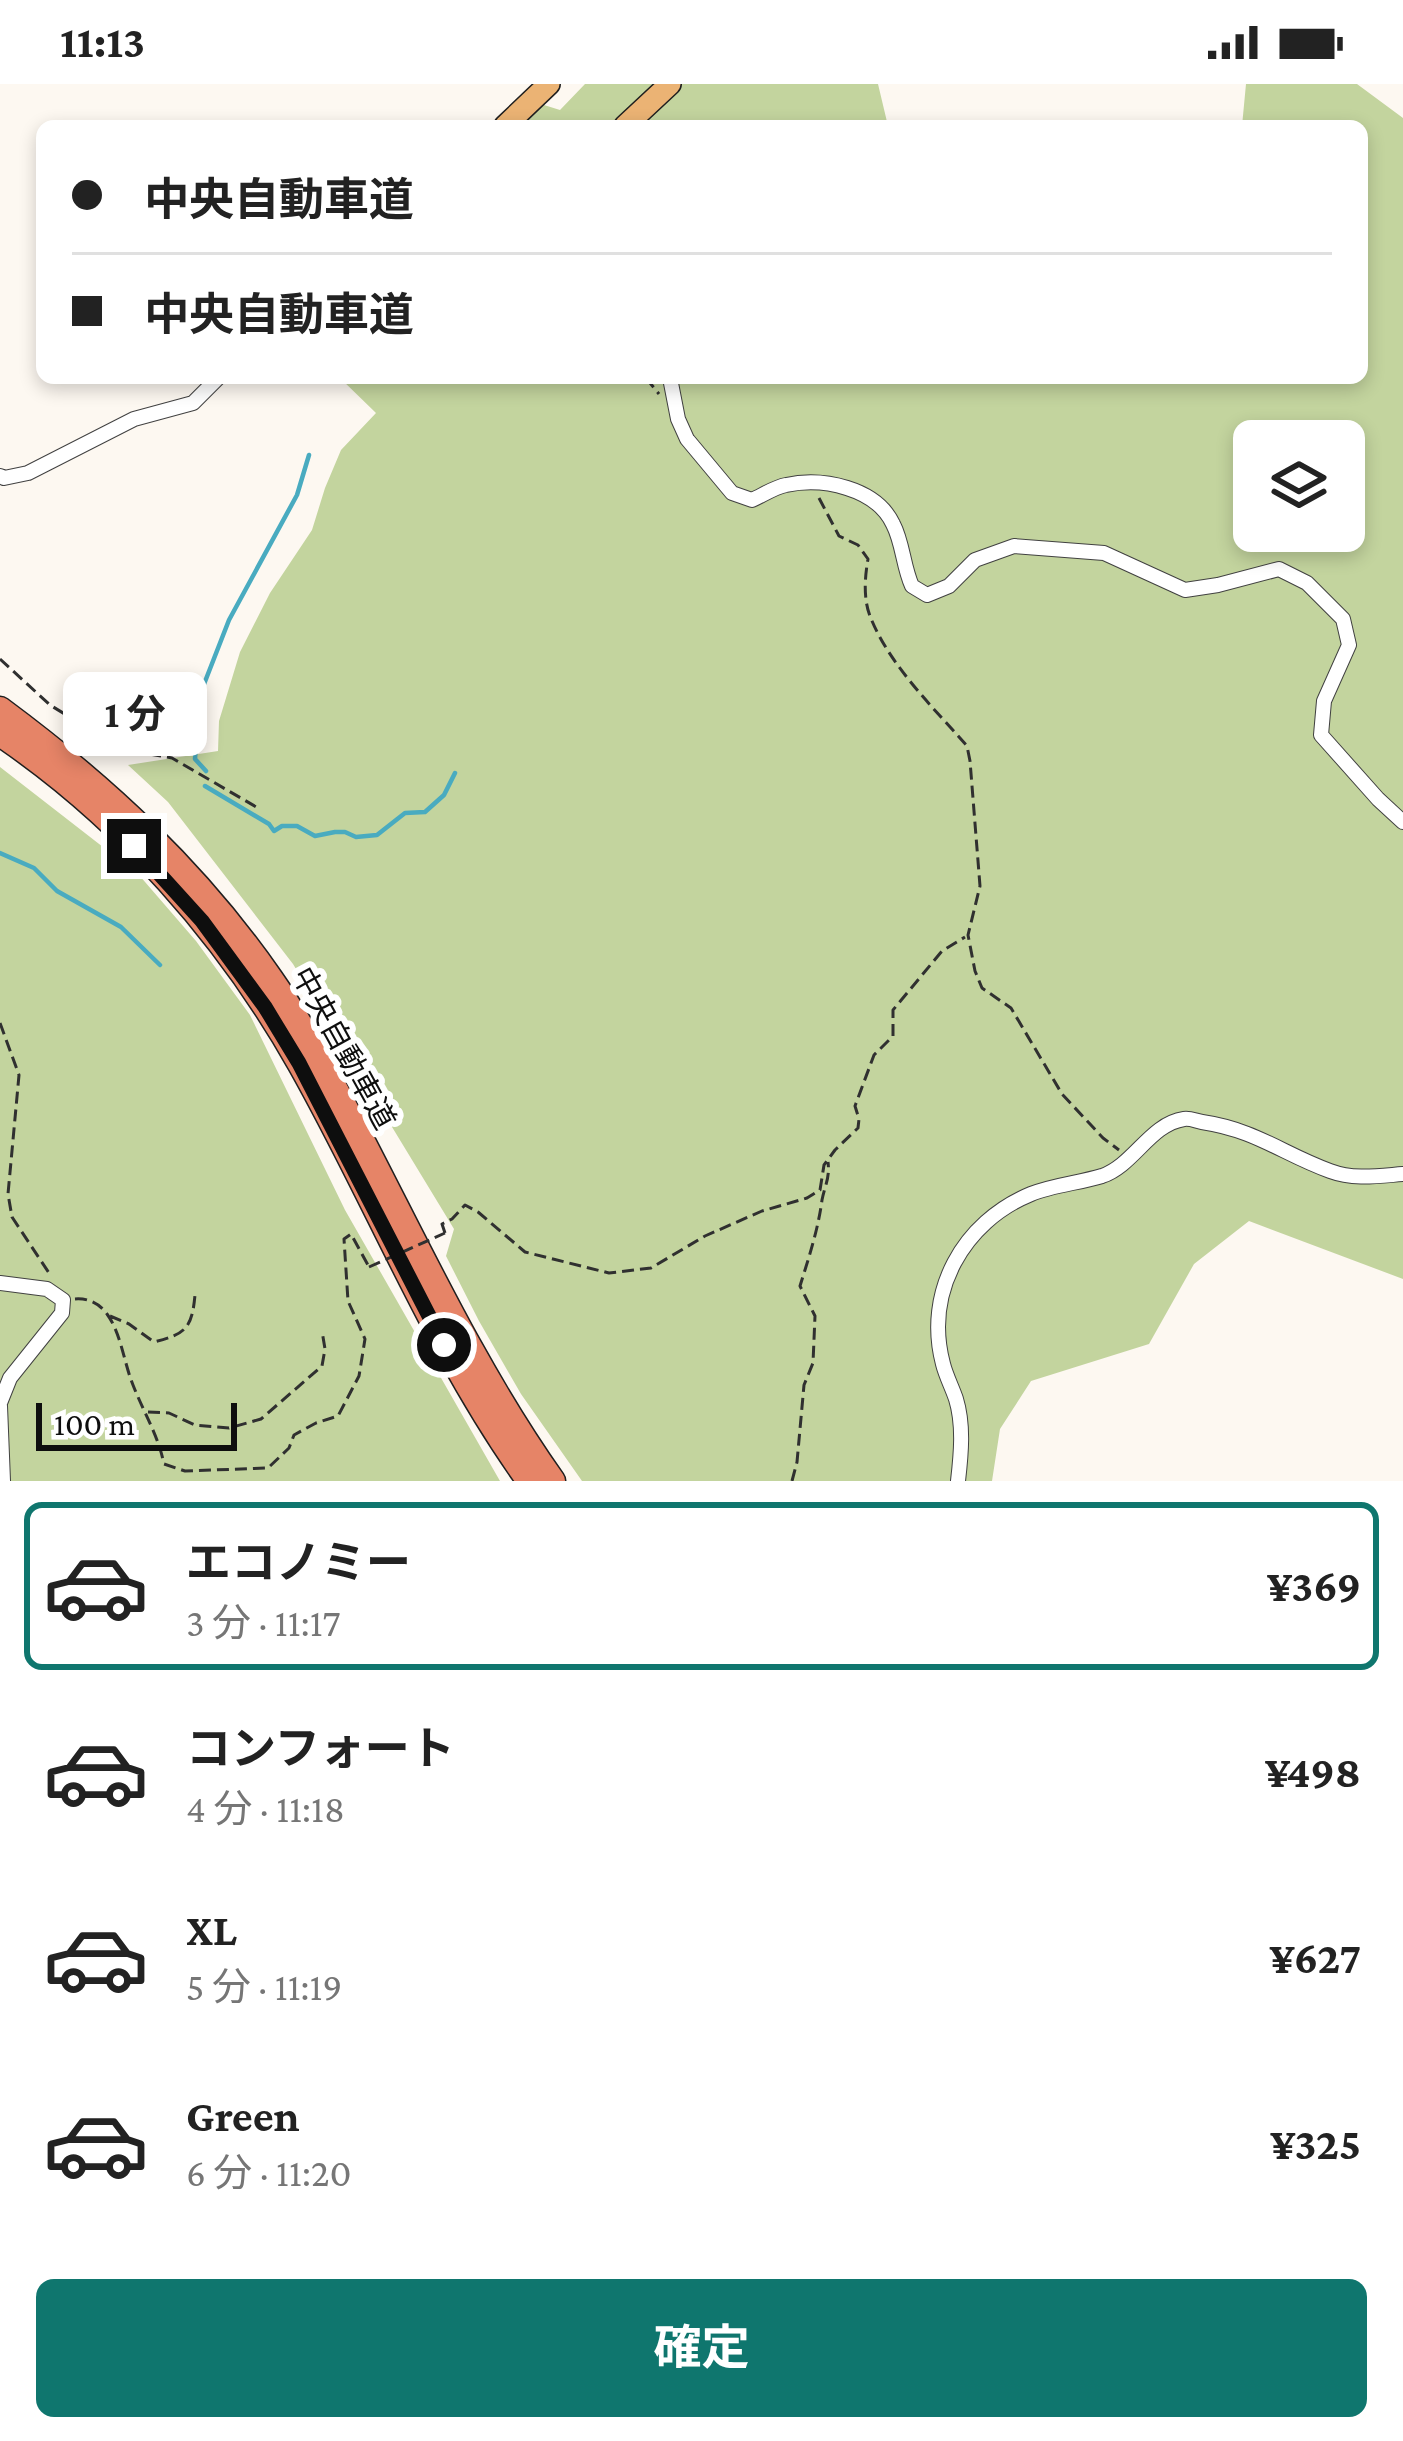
<!DOCTYPE html>
<html lang="ja">
<meta charset="utf-8">
<style>
body{margin:0;font-family:"Crimson Pro","Noto Sans JP",serif;background:#f6f6f6;color:#222;height:100vh;display:flex;flex-direction:column;font-size:45px;white-space:nowrap}
*{box-sizing:border-box;margin:0}
p{font-size:39px;color:#767676}
.icon{flex:none;width:66px;height:66px;fill:none;stroke:currentColor;stroke-width:2;stroke-linecap:round;stroke-linejoin:round}
.map{position:relative;height:1397px;overflow:hidden}
.side{display:flex;flex-direction:column;background:#fff;flex:1}
.side>*{flex:none}
.guide{position:absolute;left:36px;top:36px;width:1332px;height:264px;border-radius:18px;box-shadow:0 6px 18px #0003;display:grid;align-content:center;height:264px;padding:0 36px;background:#fff}
.controls{position:absolute;left:1233px;top:336px;display:grid;gap:24px}
.controls a{display:grid;place-items:center;width:132px;height:132px;border-radius:18px;background:#fff;box-shadow:0 6px 18px #0003;font-size:60px}
.scale{position:absolute;left:36px;bottom:30px;width:201px;box-sizing:border-box;padding-left:12px;border:6px solid #0e0e0e;border-top:0;font-size:33px;line-height:42px;white-space:nowrap;color:#0e0e0e;-webkit-text-stroke:9px #fff;paint-order:stroke}
.end{position:absolute;width:54px;height:54px;margin:-27px;border:15px solid #0e0e0e;background:#fff;box-shadow:0 0 0 6px #fff}
.from{border-radius:50%}
.bubble{position:absolute;height:84px;border-radius:18px;background:#fff;box-shadow:0 6px 18px #0003;font-size:39px;font-weight:700;line-height:84px;text-align:center}
.guide b{display:flex;align-items:center;gap:42px;height:114px;font-size:45px}
.guide b+b{border-top:3px solid #e0e0e0}
.guide i{width:30px;height:30px;background:#222}
ul{padding:21px 0 0;list-style:none}
li{display:flex;align-items:center;gap:36px;height:168px;margin:0 24px 18px;padding:0 12px;border:6px solid transparent;border-radius:18px}
li div{flex:1}
li b{display:block;font-size:45px}
li em{font-style:normal;font-weight:700}
li.current{border-color:#0f766e}
li>.icon{width:108px;height:108px;stroke-width:1.5}
.button{display:flex;gap:24px;margin-top:auto;padding:24px 36px}
.button a{flex:1;height:138px;border-radius:18px;background:#0f766e;color:#fff;font-size:48px;font-weight:700;line-height:138px;text-align:center}
.status{display:flex;justify-content:space-between;align-items:center;height:84px;padding:0 60px;background:#fff;direction:ltr}
.status svg{height:33px;fill:currentColor}
.map>svg:first-child{display:block}
.forest{fill:#c3d49e;fill-rule:evenodd}
.lines{fill:none;stroke-linecap:round;stroke-linejoin:round}
.stream{stroke:#49abc0;stroke-width:4.5}
.street-casing{stroke:#414141;stroke-width:16}
.primary-casing{stroke:#1f1f1f;stroke-width:24}
.highway-casing{stroke:#1f1f1f;stroke-width:27}
.path{stroke:#303030;stroke-width:3;stroke-dasharray:12 6;stroke-linecap:butt}
.street{stroke:#fff;stroke-width:14}
.primary{stroke:#ebb374;stroke-width:21}
.highway{stroke:#e68467;stroke-width:24}
.path-bridge{stroke:#303030;stroke-width:3;stroke-dasharray:12 6;stroke-linecap:butt}
.route{stroke:#0e0e0e;stroke-width:15}
.labels{text-anchor:middle;dominant-baseline:central;stroke-width:12;stroke-linejoin:round;paint-order:stroke}
.street-label{font-size:30px;fill:#0e0e0e;stroke:#fff}
</style>
<div class="status"><b>11:13</b><svg viewBox="0 0 49 12"><path d="M0 12V9h3v3zM5 12V6h3v6zM10 12V3h3v9zM15 12V0h3v12zM26 1h20v11H26zM47 4h2v5h-2z"/></svg></div>
<div class="map">
<svg width="1403" height="1397" viewBox="0 0 1403 1397">
<rect width="100%" height="100%" fill="#fdf8f1"/>
<path class="forest" d="M585,0H878L888,42H522L544,21L560,26Z
M1246,0H1357L1403,34V1195L1249,1137L1194,1180L1149,1260L1031,1297L1000,1345L992,1397H582L521,1310L479,1237L446,1172L454,1145L293,880L168,718L128,681L218,667L219,637L240,568L270,509L312,446L325,404L341,366L376,329L340,294H1362V42H1242ZM1254,357H1344V447H1254Z
M0,683L139,791L196,857L250,931L345,1126L500,1397H0Z"/>
<g class="lines">
<path class="stream" d="M206,687L195,675L199,613L229,536L297,411L309,371
M205,702L269,740L274,747L282,742H297L315,752L335,748H345L356,753L377,751L405,729L425,728L444,711L455,689
M0,769L34,784L57,807L121,843L160,881"/>
<defs>
<path id="street" d="M670,294L678,335L687,355L732,409L752,416C763,411 775,403 786,401C823,393 876,404 893,440C903,459 903,482 912,502L927,511L949,502L975,476L1014,462L1104,469L1185,506L1218,501L1279,485L1307,499L1343,535L1349,561L1324,617L1321,651L1378,715L1403,738
M0,392L4,394L28,389L134,335L193,319L218,294
M0,1199L47,1205L63,1216L62,1229L10,1294L0,1319
M0,1322L3,1397
M958,1397C961,1371 964,1341 956,1315C952,1303 946,1292 943,1280C924,1208 963,1138 1031,1110C1053,1101 1079,1099 1102,1092C1134,1081 1150,1040 1184,1035C1190,1034 1196,1037 1202,1038C1256,1046 1283,1070 1330,1087C1354,1096 1378,1092 1403,1090"/>
<path id="primary" d="M505,42L549,0
M625,42L670,0"/>
<path id="highway" d="M0,625C104,702 197,788 271,895C304,942 330,995 357,1046C419,1165 475,1287 553,1397
M0,650C123,733 227,851 300,980C378,1118 436,1268 529,1397"/>
</defs>
<use href="#street" class="street-casing"/>
<use href="#primary" class="primary-casing"/>
<use href="#highway" class="highway-casing"/>
<path class="path" d="M646,294L659,310
M819,414L839,452L858,461L868,475C865,492 863,514 870,532C889,581 933,623 967,662L970,677L980,802L968,851L975,887L982,904L1011,924L1062,1010L1103,1054L1119,1066
M0,575L50,621L122,665L172,674L258,724
M0,939L19,991L8,1110L12,1133L51,1192
M445,1149L442,1140L452,1135L465,1121L478,1128L525,1168L609,1189L651,1184L705,1152L762,1127L807,1114L820,1106L824,1081L835,1066L858,1044L859,1035L855,1022L874,971L893,952V926L942,867L965,853
M75,1215C88,1214 99,1219 107,1230C121,1249 124,1279 133,1301C144,1329 158,1351 164,1380L185,1387L268,1384L289,1364L294,1351L316,1339L338,1332L359,1292L365,1255L348,1217L344,1155L351,1150L369,1183
M110,1232L129,1240L154,1258C186,1250 192,1244 195,1211
M148,1328L169,1329L195,1341L229,1344L261,1335L322,1282L325,1265L322,1247
M792,1397L797,1378L804,1301L813,1279L815,1232L800,1202C809,1173 818,1146 822,1116C825,1101 830,1094 828,1078"/>
<use href="#street" class="street"/>
<use href="#primary" class="primary"/>
<use href="#highway" class="highway"/>
<path class="path-bridge" d="M369,1183L445,1149"/>
</g>
<g class="lines">
<path class="route" d="M134,762L202,837L265,923L299,979L444,1261"/>
</g>
<g class="labels">
<g class="street-label">
<text transform="translate(344 964) rotate(61)">中央自動車道</text>
</g>
</g>
</svg>
<div class="controls">
<a><svg class="icon" aria-label="layers" viewBox="0 0 24 24"><path d="M12 4l9 5-9 5-9-5zM3 14l9 5 9-5"/></svg></a>
</div>
<div class="scale">100 m</div>
<i class="end from" style="left:444px;top:1261px"></i>
<i class="end" style="left:134px;top:762px"></i>
<div class="bubble" style="left:63px;top:588px;width:144px">1 分</div>
<div class="guide">
<b><i class="from"></i>中央自動車道</b>
<b><i></i>中央自動車道</b>
</div>
</div>
<section class="side">
<ul>
<li class="current"><svg class="icon" aria-label="car" viewBox="0 0 24 24"><path d="M5 17H2v-5l4-1 3-4h7l3 4 3 1v5h-3M9 17h6M6 11h13"/><circle cx="7" cy="17" r="2"/><circle cx="17" cy="17" r="2"/></svg><div><b>エコノミー</b><p>3 分 · 11:17</p></div><em>¥369</em></li>
<li><svg class="icon" aria-label="car" viewBox="0 0 24 24"><path d="M5 17H2v-5l4-1 3-4h7l3 4 3 1v5h-3M9 17h6M6 11h13"/><circle cx="7" cy="17" r="2"/><circle cx="17" cy="17" r="2"/></svg><div><b>コンフォート</b><p>4 分 · 11:18</p></div><em>¥498</em></li>
<li><svg class="icon" aria-label="car" viewBox="0 0 24 24"><path d="M5 17H2v-5l4-1 3-4h7l3 4 3 1v5h-3M9 17h6M6 11h13"/><circle cx="7" cy="17" r="2"/><circle cx="17" cy="17" r="2"/></svg><div><b>XL</b><p>5 分 · 11:19</p></div><em>¥627</em></li>
<li><svg class="icon" aria-label="car" viewBox="0 0 24 24"><path d="M5 17H2v-5l4-1 3-4h7l3 4 3 1v5h-3M9 17h6M6 11h13"/><circle cx="7" cy="17" r="2"/><circle cx="17" cy="17" r="2"/></svg><div><b>Green</b><p>6 分 · 11:20</p></div><em>¥325</em></li>
</ul>
<div class="button"><a>確定</a></div>
</section>
